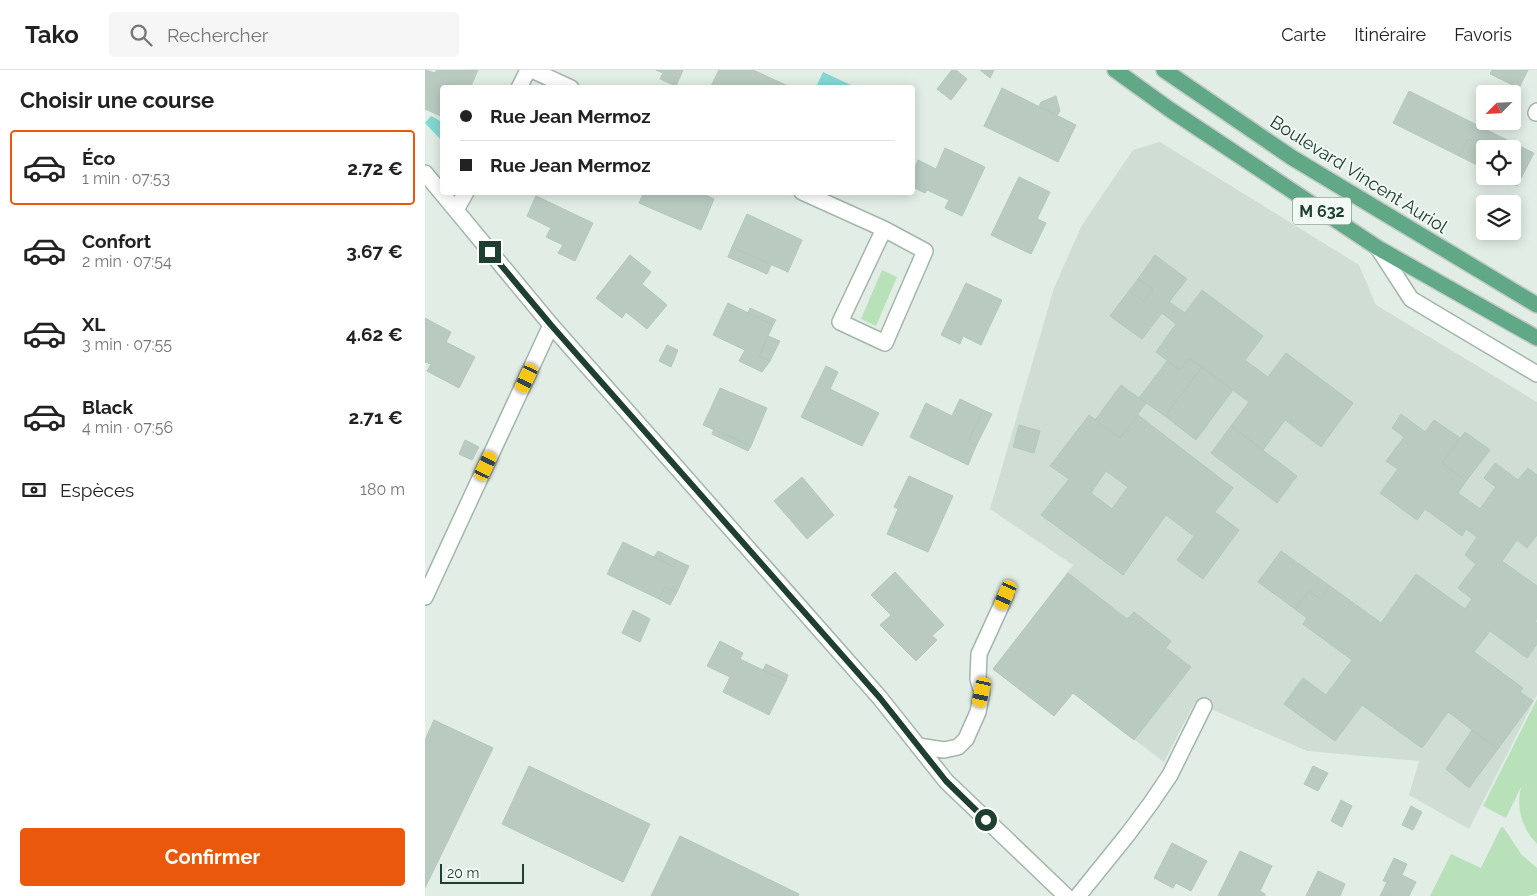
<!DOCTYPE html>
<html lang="fr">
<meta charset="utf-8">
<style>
body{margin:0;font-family:Raleway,sans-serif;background:#f6f6f6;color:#222;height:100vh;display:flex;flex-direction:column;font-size:19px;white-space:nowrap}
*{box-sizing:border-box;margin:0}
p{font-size:16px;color:#767676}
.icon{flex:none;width:28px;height:28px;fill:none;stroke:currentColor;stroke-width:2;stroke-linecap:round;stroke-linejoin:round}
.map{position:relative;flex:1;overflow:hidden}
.sheet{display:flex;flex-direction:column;background:#fff;width:425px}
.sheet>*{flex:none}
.top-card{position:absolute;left:15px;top:15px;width:475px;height:110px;border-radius:5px;box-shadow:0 2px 12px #0003;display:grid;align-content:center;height:110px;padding:0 20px;background:#fff}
.needle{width:32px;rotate:246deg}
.fabs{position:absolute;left:1051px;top:15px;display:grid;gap:10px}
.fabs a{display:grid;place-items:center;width:45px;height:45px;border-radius:5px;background:#fff;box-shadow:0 2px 12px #0003;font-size:25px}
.scale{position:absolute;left:15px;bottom:12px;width:84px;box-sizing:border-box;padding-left:5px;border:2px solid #1f4031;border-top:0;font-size:14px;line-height:18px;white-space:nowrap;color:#1f4031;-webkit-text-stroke:4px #f2f9f4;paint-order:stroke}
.end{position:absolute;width:22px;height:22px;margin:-11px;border:6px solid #1f4031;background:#fff;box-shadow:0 0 0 2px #fff}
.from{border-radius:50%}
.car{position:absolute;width:15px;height:30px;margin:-15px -8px;border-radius:6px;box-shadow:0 0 4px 1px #0007;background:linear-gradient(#f5c518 24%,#345 0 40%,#f5c518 0 76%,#345 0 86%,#f5c518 0)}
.top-card b{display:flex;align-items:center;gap:18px;height:48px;font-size:19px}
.top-card b+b{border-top:1px solid #e0e0e0}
.top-card i{width:12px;height:12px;background:#222}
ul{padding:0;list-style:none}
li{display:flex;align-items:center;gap:15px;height:75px;margin:0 10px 8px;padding:0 10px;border:2px solid transparent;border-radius:5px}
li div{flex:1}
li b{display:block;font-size:19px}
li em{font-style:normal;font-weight:700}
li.selected{border-color:#ea580c}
li>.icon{width:45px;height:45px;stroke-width:1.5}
h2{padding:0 20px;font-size:22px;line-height:60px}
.pay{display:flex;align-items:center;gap:12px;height:55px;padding:0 20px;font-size:19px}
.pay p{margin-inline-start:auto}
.cta{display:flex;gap:10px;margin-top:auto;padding:10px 20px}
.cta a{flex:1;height:58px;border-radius:5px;background:#ea580c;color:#fff;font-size:20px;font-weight:700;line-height:58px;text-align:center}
header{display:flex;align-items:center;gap:30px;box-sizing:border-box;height:70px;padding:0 25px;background:#fff;border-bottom:1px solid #e0e0e0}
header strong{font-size:24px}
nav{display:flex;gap:28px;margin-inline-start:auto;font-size:18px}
.search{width:350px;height:45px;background:#f6f6f6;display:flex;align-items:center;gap:12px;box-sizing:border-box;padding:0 18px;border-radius:5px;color:#767676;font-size:19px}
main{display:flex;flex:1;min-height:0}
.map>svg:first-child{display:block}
.built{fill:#cfddd4}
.green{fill:#b8e1ba}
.water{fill:#83d8d4}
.building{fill:#b9cbc0;stroke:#b3c8bb;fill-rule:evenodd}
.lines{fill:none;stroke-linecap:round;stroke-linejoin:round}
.minor-casing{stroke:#a3b6ab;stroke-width:18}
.major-casing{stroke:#c0cac5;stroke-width:18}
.minor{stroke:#fff;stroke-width:15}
.major{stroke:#61a887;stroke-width:15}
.route{stroke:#1f4031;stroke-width:6}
.labels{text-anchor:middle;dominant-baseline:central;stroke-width:4;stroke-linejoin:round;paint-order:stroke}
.shield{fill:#f2f9f4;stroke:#5e786c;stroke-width:1}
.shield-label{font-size:16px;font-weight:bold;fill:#1f4031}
.street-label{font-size:18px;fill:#1f4031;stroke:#f2f9f4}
</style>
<header>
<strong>Tako</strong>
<div class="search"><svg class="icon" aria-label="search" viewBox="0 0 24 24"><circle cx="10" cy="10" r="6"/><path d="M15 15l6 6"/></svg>Rechercher</div>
<nav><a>Carte</a><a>Itinéraire</a><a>Favoris</a></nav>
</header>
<main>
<section class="sheet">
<h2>Choisir une course</h2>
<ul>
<li class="selected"><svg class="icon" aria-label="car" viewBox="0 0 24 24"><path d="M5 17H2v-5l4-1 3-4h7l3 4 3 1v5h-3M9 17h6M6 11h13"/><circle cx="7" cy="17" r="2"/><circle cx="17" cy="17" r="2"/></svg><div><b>Éco</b><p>1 min · 07:53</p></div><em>2.72 €</em></li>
<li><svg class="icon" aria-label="car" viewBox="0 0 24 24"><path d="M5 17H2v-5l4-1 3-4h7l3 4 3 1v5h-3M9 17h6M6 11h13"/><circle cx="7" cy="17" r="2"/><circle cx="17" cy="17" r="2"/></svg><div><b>Confort</b><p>2 min · 07:54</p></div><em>3.67 €</em></li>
<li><svg class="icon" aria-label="car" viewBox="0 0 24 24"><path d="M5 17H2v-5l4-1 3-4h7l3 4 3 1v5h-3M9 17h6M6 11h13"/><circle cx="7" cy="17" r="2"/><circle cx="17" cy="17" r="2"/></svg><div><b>XL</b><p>3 min · 07:55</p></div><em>4.62 €</em></li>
<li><svg class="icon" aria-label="car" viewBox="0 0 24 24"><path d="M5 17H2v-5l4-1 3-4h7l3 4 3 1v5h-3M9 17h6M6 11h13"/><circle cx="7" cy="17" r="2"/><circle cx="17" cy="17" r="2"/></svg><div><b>Black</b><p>4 min · 07:56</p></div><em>2.71 €</em></li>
</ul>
<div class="pay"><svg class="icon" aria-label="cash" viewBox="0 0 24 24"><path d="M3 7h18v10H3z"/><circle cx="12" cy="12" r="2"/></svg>Espèces<p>180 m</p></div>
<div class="cta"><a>Confirmer</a></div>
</section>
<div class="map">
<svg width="1112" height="826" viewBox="0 0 1112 826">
<rect width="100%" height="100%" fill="#e1ede5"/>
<path class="built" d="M735,72L934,195L951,235L1112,332V625L1044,759L984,725L994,691L882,681L770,632L739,692L648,623L629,646L568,599L648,495L565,439L629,218L657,155L708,80Z"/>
<path class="green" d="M457,200L472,207L451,256L436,249Z
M1112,629V774C1097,759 1091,738 1096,717L1081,748L1058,736Z
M1076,757L1079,758L1096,784L1112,798V823L1103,826H1005L1026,784L1056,798Z"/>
<path class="water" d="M398,2L428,16L427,17H397L392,15Z
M6,46L17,52V71L0,53Z"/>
<path class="building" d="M0,0L10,3L12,0H53L45,18H18V47L0,39Z
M231,0H258L251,16L235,9L238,3Z
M294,0H328L363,16L285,18Z
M527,0H531L542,9L526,30L512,19Z
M555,0H569L565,8Z
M1067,0H1103L1094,18L1065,4Z
M577,18L651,55L633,92L559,56Z
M984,21L1082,70L1079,79H1060L1043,69L1034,86L968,53Z
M631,26L635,41L632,45L614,37L616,32Z
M1043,69L1060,79V99L1034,86Z
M1082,70L1109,83L1092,116L1074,106H1088V79H1079Z
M520,78L560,97L537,146L520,138L524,130L502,120L500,123L488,117V102L493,90L511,99Z
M594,107L625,122L612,149L621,153L606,184L566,165Z
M219,122H274L289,129L276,160L214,133Z
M111,126L168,153L150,191L133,183L138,175L121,167L126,158L102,146Z
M322,144L377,170L363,202L307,177Z
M307,177L346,195L342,204L303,187Z
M205,185L226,202L217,214L242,235L222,259L201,242L197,248L171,228Z
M730,185L762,209L744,232L760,243L777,220L838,266L820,290L843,307L861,283L928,333L896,377L860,350L838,380L806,356L824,332L764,288L755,300L731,282L751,254L737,243L717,269L685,246L704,221L719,231L728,219L713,209Z
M713,209L728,219L719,231L704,221Z
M541,213L577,230L556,275L538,266L535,274L516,265Z
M303,233L348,255L334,286L345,291L337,302L314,291L320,280L288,265Z
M325,238L351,250L348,255L323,243Z
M0,248L26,262L21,272L50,287L34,318L2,301L6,294L0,292Z
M343,266L355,271L345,291L334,286Z
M242,275L253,280L246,297L234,291Z
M764,288L777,297L740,346L714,328L742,291L755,300Z
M401,296L413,302L405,319L454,343L437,376L376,347Z
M777,297L808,320L771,370L740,346Z
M696,315L721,333L695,368L670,350Z
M295,318L342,338L326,376L278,355Z
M535,329L558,340L543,372L551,376L543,395L485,367L501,333L527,346Z
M558,340L567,344L551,376L543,372Z
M976,344L1000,362L1009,350L1035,368L1017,393L1041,411L1033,423L1055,439L1071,417L1059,408L1070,393L1093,410L1103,398L1112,405V465L1102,478L1092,470L1077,491L1112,516V548L1110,552L1112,553V574L1102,588L1065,561L1049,582L1098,618L1095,622L1108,631L1073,679L1023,642L997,678L937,635L910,671L859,634L878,608L901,625L927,590L878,554L882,548L870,539L884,521L896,529L905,516L956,553L991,504L1040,539L1047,529L1033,518L1051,494L1040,485L1052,467L1041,459L1037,466L1000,439L992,450L955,423L973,399L961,391L979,367L967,358Z
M664,345L695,368L713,345L808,418L790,442L814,460L778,509L752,490L769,466L741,445L698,505L616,445L644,409L625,396ZM681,401L703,417L687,439L666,423Z
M594,355L615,361L609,383L588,377Z
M806,356L872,406L852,433L786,383Z
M289,359L326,376L323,381L287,364Z
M1040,362L1065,380L1041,411L1017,393Z
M40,370L54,377L47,390L34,384Z
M484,406L528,426L503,482L462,464L473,439L469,437Z
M377,407L409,445L382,469L349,431Z
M198,472L249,497L251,490L264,496L252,522L240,517L234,529L182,504Z
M233,481L251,490L249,497L229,487Z
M856,481L905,516L896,529L884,521L870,539L833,512Z
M470,502L519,555L507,566L512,570L491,591L455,555L466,545L446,525Z
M643,503L702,549L709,542L746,571L741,578L766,597L709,670L648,623L629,646L568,599Z
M240,517L252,522L245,535L234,529Z
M208,540L225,549L215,572L197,563Z
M295,571L318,583L315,589L361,611L344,645L298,622L305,607L282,596Z
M341,594L363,605L361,611L338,600Z
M9,650L68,678L0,818V670Z
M1047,660L1073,679L1044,718L1021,699Z
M104,696L225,754L198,812L77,754Z
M888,696L903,703L893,721L879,714Z
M916,730L927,736L917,757L906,751Z
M986,736L997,742L988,760L977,755Z
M255,766L374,824L373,826H226Z
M747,773L782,791L766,821L751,813L748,818L729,808Z
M815,781L847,796L835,821L840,824V826H793Z
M969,788L982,794L977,805L991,812L984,826H955L962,812L958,811Z
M893,801L920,814L915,826H881Z"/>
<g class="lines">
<defs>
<path id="minor" d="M107,0L146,18
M94,18L103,0
M1111,43L1112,41
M0,103L126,255L455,628L521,711L641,826
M377,122L459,159L500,181L460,273L415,252L459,159
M31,140L41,122
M953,178L986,229L1112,304
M0,527L126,255
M493,676L519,680L533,677L541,669L553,642L557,622L553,609L554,584L581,525
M653,826L703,764L726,733L745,705L779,636"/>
<path id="major" d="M690,0L744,39L953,178L1112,268
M739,0L866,87L1112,235"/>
</defs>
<use href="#minor" class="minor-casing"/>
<use href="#major" class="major-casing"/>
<use href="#minor" class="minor"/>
<use href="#major" class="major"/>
</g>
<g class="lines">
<path class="route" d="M65,182L126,255L455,628L521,711L561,750"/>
</g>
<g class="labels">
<rect class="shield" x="868" y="127.5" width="58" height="27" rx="4"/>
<g class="shield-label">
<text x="897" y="141">M 632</text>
</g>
<g class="street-label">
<text transform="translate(934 104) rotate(32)">Boulevard Vincent Auriol</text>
</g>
</g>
</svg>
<div class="fabs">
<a><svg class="needle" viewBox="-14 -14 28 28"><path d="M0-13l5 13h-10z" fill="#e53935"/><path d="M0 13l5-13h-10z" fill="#767676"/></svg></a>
<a><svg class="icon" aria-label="locate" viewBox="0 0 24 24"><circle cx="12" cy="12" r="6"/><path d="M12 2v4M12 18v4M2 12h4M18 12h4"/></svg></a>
<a><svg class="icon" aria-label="layers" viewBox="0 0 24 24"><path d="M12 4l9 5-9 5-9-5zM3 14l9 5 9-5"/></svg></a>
</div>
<div class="scale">20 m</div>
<i class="end from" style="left:561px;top:750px"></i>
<i class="end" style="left:65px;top:182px"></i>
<i class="car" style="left:102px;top:308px;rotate:205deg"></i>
<i class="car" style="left:61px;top:396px;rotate:25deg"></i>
<i class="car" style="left:581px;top:525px;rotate:204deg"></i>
<i class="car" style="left:557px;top:622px;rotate:192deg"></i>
<div class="top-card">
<b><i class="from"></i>Rue Jean Mermoz</b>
<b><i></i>Rue Jean Mermoz</b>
</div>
</div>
</main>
